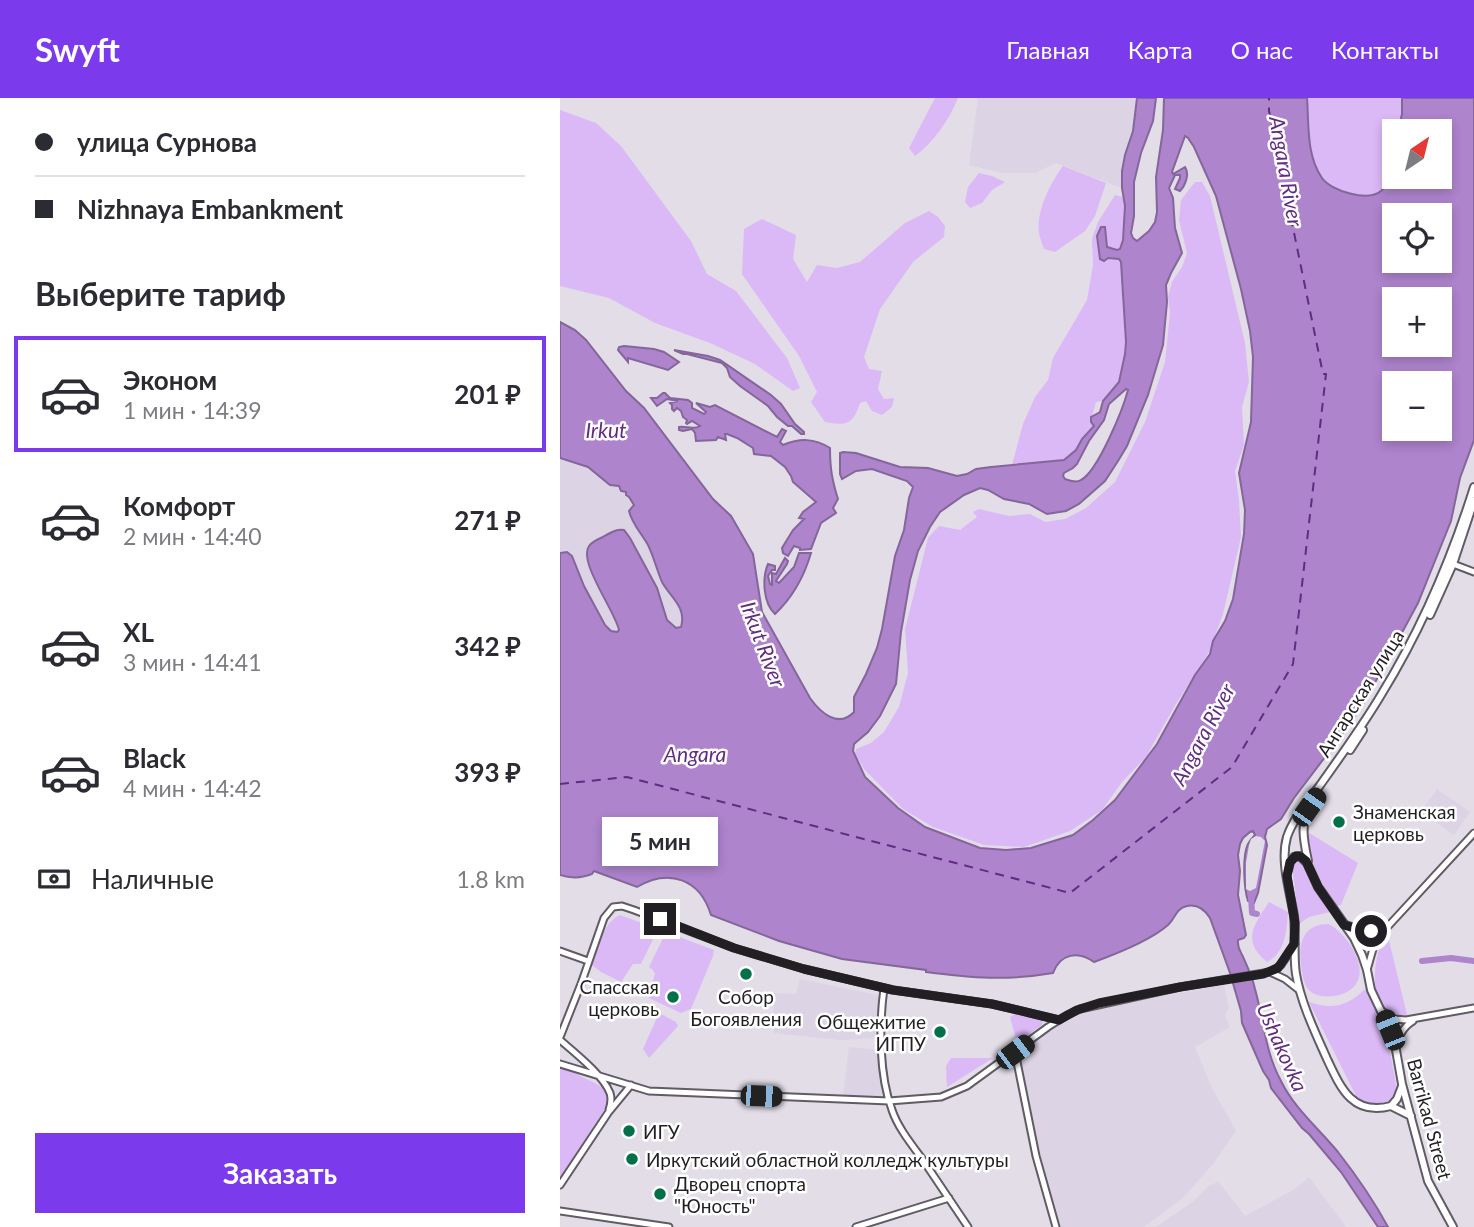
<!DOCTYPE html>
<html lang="ru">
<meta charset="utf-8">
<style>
body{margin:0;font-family:Lato,sans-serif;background:#f2f2f3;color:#2b2b33;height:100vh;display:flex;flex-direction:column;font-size:26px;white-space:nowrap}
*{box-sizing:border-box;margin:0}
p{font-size:23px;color:#7c7c81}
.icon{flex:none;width:38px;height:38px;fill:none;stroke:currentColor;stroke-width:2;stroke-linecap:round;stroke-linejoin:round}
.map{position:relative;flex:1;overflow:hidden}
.side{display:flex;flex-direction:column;background:#fff;width:560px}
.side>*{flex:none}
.top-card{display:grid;align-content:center;height:154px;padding:0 35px;background:#fff}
.needle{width:46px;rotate:35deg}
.buttons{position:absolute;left:822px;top:21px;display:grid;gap:14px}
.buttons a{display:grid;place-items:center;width:70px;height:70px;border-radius:0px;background:#fff;box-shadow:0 4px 10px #0003;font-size:35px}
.end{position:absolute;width:32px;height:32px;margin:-16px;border:9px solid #211f23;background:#fff;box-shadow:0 0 0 4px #fff}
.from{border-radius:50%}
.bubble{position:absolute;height:49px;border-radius:0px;background:#fff;box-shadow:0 4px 10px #0003;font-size:23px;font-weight:700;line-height:49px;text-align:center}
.car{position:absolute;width:21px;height:42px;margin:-21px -10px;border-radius:9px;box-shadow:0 0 5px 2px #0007;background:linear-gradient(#222 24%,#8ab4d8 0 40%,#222 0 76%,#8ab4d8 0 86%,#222 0)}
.top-card b{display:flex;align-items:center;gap:24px;height:66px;font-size:26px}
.top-card b+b{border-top:2px solid #e1e1e2}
.top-card i{width:18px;height:18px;background:#2b2b33}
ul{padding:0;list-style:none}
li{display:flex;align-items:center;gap:21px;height:116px;margin:0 14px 10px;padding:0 21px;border:4px solid transparent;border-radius:0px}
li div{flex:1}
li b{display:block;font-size:26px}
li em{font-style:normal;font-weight:700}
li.active{border-color:#7c3aed}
li>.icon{width:63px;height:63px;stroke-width:1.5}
h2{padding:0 35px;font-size:32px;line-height:84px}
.pay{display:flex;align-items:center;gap:18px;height:77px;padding:0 35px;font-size:26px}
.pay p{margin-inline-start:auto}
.primary-button{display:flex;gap:14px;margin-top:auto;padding:14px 35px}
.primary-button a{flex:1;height:80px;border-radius:0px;background:#7c3aed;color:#fff;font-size:28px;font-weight:700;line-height:80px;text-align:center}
header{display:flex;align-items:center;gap:42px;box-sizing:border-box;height:98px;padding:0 35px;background:#7c3aed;color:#fff}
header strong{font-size:33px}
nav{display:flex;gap:38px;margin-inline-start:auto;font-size:24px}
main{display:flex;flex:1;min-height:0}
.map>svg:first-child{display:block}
.built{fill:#dcd3e4}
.green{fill:#dbb9f6}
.water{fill:#ae84cd;stroke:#84669a;stroke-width:2;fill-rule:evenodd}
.pier{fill:#e2dde7}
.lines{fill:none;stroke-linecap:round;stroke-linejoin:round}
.river{stroke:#ae84cd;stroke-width:6}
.ferry{stroke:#622c83;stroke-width:2;stroke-dasharray:9 7;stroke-linecap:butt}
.secondary-casing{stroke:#605b64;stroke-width:9}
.primary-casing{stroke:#605b64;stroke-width:10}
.secondary{stroke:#fff;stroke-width:5}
.primary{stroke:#fff;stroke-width:6}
.route{stroke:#211f23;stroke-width:9}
.poi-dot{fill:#027048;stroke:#fff;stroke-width:2.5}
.labels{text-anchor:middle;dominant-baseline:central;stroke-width:5;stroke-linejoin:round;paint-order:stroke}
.street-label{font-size:19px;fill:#211f23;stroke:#fff}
.poi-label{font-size:19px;fill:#211f23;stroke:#fff;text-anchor:start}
.water-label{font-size:21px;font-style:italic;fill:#622c83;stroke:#fff}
</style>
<header>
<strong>Swyft</strong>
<nav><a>Главная</a><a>Карта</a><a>О нас</a><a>Контакты</a></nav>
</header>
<main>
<section class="side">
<div class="top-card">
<b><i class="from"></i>улица Сурнова</b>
<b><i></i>Nizhnaya Embankment</b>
</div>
<h2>Выберите тариф</h2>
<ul>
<li class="active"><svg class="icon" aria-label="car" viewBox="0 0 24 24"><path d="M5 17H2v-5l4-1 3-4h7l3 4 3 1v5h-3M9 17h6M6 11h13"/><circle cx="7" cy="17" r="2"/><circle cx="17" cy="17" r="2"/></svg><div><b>Эконом</b><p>1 мин · 14:39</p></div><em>201 ₽</em></li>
<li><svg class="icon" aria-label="car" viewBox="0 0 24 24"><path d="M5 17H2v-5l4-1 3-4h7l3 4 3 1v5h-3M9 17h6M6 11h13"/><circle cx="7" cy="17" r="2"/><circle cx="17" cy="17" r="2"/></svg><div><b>Комфорт</b><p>2 мин · 14:40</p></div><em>271 ₽</em></li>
<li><svg class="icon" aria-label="car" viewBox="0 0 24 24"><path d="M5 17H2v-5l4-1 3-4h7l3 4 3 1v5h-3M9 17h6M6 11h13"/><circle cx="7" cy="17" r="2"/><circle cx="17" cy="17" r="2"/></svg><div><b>XL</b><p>3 мин · 14:41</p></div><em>342 ₽</em></li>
<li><svg class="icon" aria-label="car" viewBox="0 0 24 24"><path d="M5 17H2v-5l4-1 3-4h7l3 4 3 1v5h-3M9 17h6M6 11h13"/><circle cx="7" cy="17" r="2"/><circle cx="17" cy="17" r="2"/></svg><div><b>Black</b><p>4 мин · 14:42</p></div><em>393 ₽</em></li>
</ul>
<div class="pay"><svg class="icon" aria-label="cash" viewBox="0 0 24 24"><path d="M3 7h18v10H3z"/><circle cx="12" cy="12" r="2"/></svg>Наличные<p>1.8 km</p></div>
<div class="primary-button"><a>Заказать</a></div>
</section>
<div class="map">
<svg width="914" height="1129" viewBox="0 0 914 1129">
<rect width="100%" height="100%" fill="#e2dde7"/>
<path class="built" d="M418,0H577L573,33L563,67L562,90L496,65L475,75H442L409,67Z
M0,360L28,369L50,387L59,389L69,399L74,407L69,413L71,420L87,446L101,483L119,506L123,522L121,529H115L107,522L97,490L70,440L64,432L59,431L47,436L27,451L29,470L34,483L48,506L59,532L57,534L51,533L45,527L24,488L12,458L11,456L0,455Z
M877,691L910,714L894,737L861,714Z
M240,881L317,897L319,901L315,940L280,942L214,935L213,929L214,895L236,896Z
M664,887L669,910L665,917L670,929L635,949L652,990L676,1033L652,1067L624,1099L584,1129H501L487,1089L460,961L464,955L481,939L518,916L559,906Z
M289,949L319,952L322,1000L283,998Z
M749,1079L786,1129H596L635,1102L651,1086L653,1087L658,1083L685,1118L735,1091Z"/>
<path class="green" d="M375,0H398C389,22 374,44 355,58L349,50Z
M747,0H842V16L838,33H835C835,50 834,90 814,97C807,99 800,96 793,96C781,94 768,90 761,79C747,55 749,26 747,0Z
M0,12L36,25L61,48L131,143L147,176L176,193L227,260L240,290L233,293L195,266L150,245L95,225L49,200L0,188Z
M503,68L546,85L535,118L525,133L495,154L484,151C482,146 480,140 479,135C476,113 491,84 503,68Z
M419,75L432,78L445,84L432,92L422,105L410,110L405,104L408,89Z
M635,84H642L650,98L685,245L689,284L682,309L684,347L675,373L679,403L681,439L663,516L649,554L614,609L586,659L562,684L542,712L510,733L464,749L424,747L373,729L343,711L304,671L295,656L296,651L311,645L324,634L339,609L348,575L345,531L368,440L379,428L400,432L417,419L413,414L419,411L449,418L470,416L485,424L505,421L526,410L555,384L585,324L605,264L610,214L608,199L612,184L622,169L627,155L619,122L621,102Z
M555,97L563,99C566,112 564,138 560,151L557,152L547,149V138L541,129L537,138L540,161L544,163L548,160L559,161L561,164L566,244L565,256L559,284L545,302L536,304L531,322L534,328L522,341L516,352L504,362L452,367L463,326L475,299L488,282L493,260L527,202L533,167L532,141L538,124Z
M369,113L378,119L385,128L384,139L353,164L320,211L304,259L309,271L322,273L318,291L324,301L334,300L332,309L322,317L312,313L306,303L300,305C293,327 286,328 265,324L251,304L257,294L239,258L182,176L184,131L202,121L236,137L233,161L247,184L257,167L277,170L300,164L345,125Z
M746,733L798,765L781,807L776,808C758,785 750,761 746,733Z
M739,762L742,765L756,794L770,814L749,819L739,826L732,766L734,763Z
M709,804L728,814C727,832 725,856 707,864C681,842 694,827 709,804Z
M60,817L98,831L81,866H73L61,884L41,874L32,867C39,850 42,825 60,817Z
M769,826C790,838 817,880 785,895C773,900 753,901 746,888C743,882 742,874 741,867C738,845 743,826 769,826Z
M106,834L154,852L153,858L131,911L121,915L89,900L88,897L95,876L93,872L89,869Z
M827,834L847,917C805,922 811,857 827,834Z
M805,891L819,916L830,953L836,987L835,995L832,1003C818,1008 809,1009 797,1000L749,904C772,912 788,908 805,891Z
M99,915L116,924L118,928L89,960L83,951Z
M455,916L481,922L483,924L482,927L461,942L456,941L450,919Z
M391,960H433L387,989L386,968Z
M0,970C8,971 15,975 22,979C36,986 56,991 44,1012L0,1080Z"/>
<path class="water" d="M577,0H596L593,23L581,55L574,84V118L571,135L573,140L577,143L589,133L595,124L597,114L596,79L603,32L604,0H747C749,26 746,57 762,80C771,93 808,104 821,93C831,84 833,64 835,52V79H880V33H838L842,16V0H914V342L900,380L891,423L858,505L805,603L787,630L734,700L721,721L707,731L705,739L707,747L698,795L694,805L688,803C684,791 682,758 688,746C689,744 693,739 695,737L693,733L690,734L683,740L680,746L678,757L680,773L678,797L686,837L684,840L678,842C677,851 681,853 684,861C688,870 693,881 695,891C704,923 705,954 721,983C734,1010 759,1031 778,1054C796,1077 814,1103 828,1129H818L781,1074L749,1036L742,1030L711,990L709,982L703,973L682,925L681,913L670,875L650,820C645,812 637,806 627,808C615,811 616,820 608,827C591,842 556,856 534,864C518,852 500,856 493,875C446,883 413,880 366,874V872L282,861L219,843L151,817C140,781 109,770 77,789L34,773L32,776C20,780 12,781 0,777V455L7,454L12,458L24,488L45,527L51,533L57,534L59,532C55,513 18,464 29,448C32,444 38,441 43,439C50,435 56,431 64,432L70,440L97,490L107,522L116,530L121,529C127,509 110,499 102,484C97,473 94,459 88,447C82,436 72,426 69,413L74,407L69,399L66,397V394L61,393L59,388L50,387L28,369L0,360V224L15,232L26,242L66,293L84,310L153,401L171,418L193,456L202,514L250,600C260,614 278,631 294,614V599L306,576L317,550L322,531L335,458L344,432L349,400L353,389L347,383L312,371L296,373L282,381L280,376V355L283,354L296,355L340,369L368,370L397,378L407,376L416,371L431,369L504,362L516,352L522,341L534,328L531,324V319L540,314L543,303L559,284L565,256L566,244L561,164L559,161L548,160L544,163L540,161L537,138L541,129H545L547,149L557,152L560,151L563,142L565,108L562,90V73L565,57L573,33ZM625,38L628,40L634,49L656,98L681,191L690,233L693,259L691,324L679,375L685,412L684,436L673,501L665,523L653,543L650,556L635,577L597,646L555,702L533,722L513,737L471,750L446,752L420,750L365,729L338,710L305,679L293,653L294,646L308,634L320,618L336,586L341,534L350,482L358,453L370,429L380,414L404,397L420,390L428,392L444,401L469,406L487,416L506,413L519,406L545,383L558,363L567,348L588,297L603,247L607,204L606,187L611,175L622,155L615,130L613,100L609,90L615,77H620V80L615,91L620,93C625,88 630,76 625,69L613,76L612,74ZM835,117H880V163H835ZM835,201H880V247H835ZM835,285H880V331H835ZM566,291L568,292C563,311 538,373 521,382C516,385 510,383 505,381L503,378L504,375L513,370L517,366L529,343L544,322L549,306Z
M64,248L94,251L104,254L119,264L108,272L68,260V264L58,252L59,249Z
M114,252L148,258L160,262L211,297L221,306L235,326L244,334V336H241L232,328H228L217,319L208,308L180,288L170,279L167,270L162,265L127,256H123Z
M103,295H105L110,300L128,302L132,305V310L144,316L146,314L136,305L150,309L155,307L217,339L222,331L226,333L220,344L223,347C240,340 254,340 270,350C270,370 272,382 278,401L273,410L276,415L261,425L251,451L240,452V450L234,448L228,458L223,455L222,450L233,432L244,421L239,420L243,414L256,404L233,384L231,378L225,369L211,358L194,356L193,350L177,340L167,336H165L166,342L158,339L156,342L136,343L135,335L132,331L123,333L119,332V329C126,328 134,332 140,328L132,323L127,326L126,325L127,322L123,319L121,313L117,310L114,313L112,311V307L110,305L118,303L107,301L97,308L91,300H97Z
M239,455H251C244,479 233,499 215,516C203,505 202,480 208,466L215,468V472H212L208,478L210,486L212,487V475L216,476L225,460L228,463L227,466L216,483L219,485L234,469Z"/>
<path class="pier" d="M696,738L701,739L705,743L696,790L690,793L686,791V765L689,747L691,741Z"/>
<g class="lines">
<path class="river" d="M691,798L692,815L697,816
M862,863L891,860L914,863"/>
<path class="ferry" d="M0,686L67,679L510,795L672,669L733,566L766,276H763L709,13V0"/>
<defs>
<path id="secondary" d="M893,466L914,474
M784,826C799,831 811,836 825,828
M0,853L28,863
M807,872L813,851L820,837L914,735
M710,874L725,881L739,892
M324,890C319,927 319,977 332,1012C338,1030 352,1047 363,1062C378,1084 393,1107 408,1129
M822,913L834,921L846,922L914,910
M0,939L21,886L44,820L53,809L62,808L74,812L174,850L244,871L333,892L432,906L499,922
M0,942C15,955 43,977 50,995C52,1001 51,1006 49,1012
M836,952C839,940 841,930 853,923
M455,954L476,1058L496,1129
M0,966L89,993L329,1003L381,999L407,988L488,929L507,917L520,911L620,889L710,874L721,867L735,846
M0,1087L48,1015L71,987
M0,1113L109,1129
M296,1129L389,1100"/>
<path id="primary" d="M870,517L893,466L914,403
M790,652L803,632
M748,763C744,744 740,727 749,709
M728,772L730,764L734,759L740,758L747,765L758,789L794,840L802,857L807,872L811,892L830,932L836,952L842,986L868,1083L893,1129
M831,1008C793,1018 781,991 767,961C755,934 741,905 736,876C733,857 736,837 734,818C730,793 720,763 727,739C733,721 747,705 758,690C780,659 802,629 821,597C861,532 891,462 914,389
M831,1008L837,1001L842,988
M831,1008L851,1018"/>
</defs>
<use href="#secondary" class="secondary-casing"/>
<use href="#primary" class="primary-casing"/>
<use href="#secondary" class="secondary"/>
<use href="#primary" class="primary"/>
</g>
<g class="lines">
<path class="route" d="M100,821L174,850L244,871L333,892L432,906L499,922L517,912L539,905L620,889L703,876L718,870L734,846L735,825L727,778L730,764L736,758L741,759L746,763L758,789L784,827L801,832L811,833"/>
</g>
<g class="poi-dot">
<circle cx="779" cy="724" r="7"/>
<circle cx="186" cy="876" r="7"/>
<circle cx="113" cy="899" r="7"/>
<circle cx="380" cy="934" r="7"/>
<circle cx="69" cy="1033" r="7"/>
<circle cx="72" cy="1061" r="7"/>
<circle cx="100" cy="1096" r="7"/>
</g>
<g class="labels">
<g class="street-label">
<text transform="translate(800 595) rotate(-58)">Ангарская улица</text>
<text transform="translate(870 1021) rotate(75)">Barrikad Street</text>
</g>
<g class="poi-label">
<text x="793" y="713">Знаменская<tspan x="793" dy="22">церковь</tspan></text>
<text x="99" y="888" text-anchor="end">Спасская<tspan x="99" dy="22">церковь</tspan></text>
<text x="186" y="898" text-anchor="middle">Собор<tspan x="186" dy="22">Богоявления</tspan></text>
<text x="366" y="923" text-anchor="end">Общежитие<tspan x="366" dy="22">ИГПУ</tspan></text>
<text x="83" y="1033">ИГУ</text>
<text x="86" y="1061">Иркутский областной колледж культуры</text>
<text x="114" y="1085">Дворец спорта<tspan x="114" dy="22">"Юность"</tspan></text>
</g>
<g class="water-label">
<text transform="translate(727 73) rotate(80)">Angara River</text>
<text x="46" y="331">Irkut</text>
<text transform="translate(204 546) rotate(69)">Irkut River</text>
<text transform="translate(642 636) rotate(-62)">Angara River</text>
<text x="135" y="655">Angara</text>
<text transform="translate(723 949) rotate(66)">Ushakovka</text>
</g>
</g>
</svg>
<div class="buttons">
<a><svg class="needle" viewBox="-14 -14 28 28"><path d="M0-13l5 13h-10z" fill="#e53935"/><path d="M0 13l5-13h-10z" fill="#7c7c81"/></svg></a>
<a><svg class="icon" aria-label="locate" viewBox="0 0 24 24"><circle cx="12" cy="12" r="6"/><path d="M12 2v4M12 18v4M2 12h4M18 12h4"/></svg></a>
<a>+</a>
<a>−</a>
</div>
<i class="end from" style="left:811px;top:833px"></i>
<i class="end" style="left:100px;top:821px"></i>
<div class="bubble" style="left:42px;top:719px;width:116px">5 мин</div>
<i class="car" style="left:749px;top:709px;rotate:35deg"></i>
<i class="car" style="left:830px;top:932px;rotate:338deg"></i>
<i class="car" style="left:455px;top:954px;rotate:53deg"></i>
<i class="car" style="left:201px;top:998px;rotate:92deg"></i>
</div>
</main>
